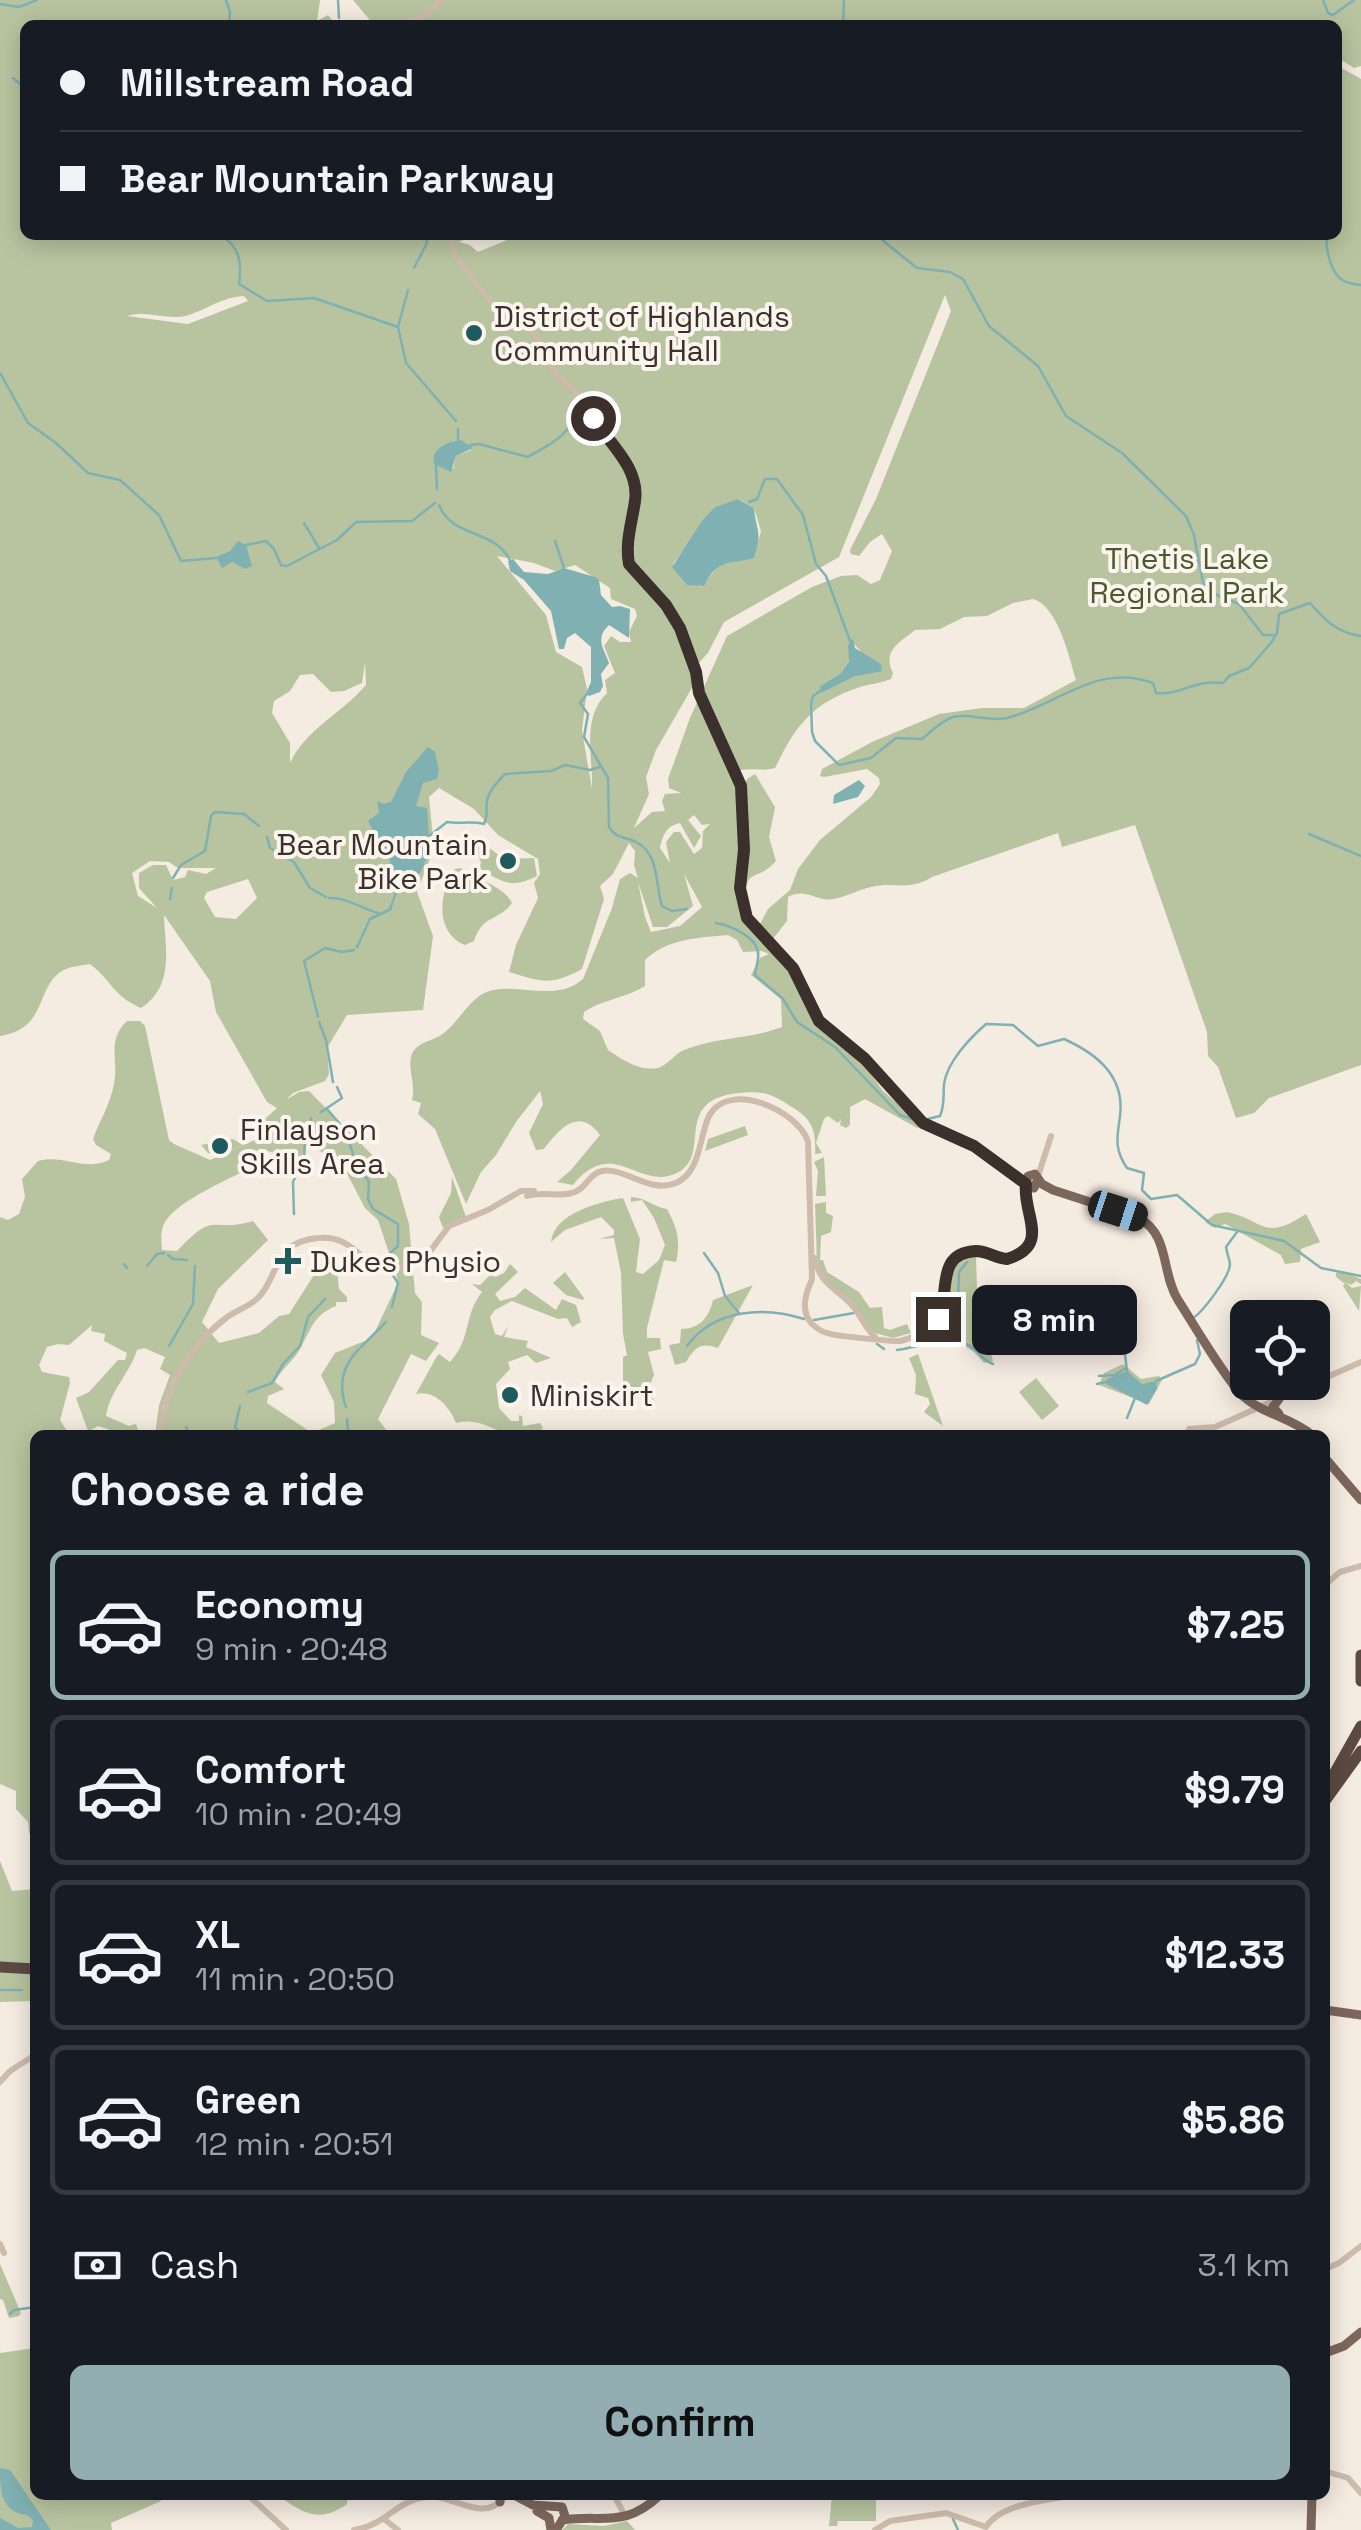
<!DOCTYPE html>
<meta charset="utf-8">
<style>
body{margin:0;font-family:"Space Grotesk",sans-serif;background:#242831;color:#f1f3f6;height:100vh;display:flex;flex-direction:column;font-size:38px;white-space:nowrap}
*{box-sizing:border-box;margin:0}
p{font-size:32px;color:#9ea1a6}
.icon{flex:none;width:55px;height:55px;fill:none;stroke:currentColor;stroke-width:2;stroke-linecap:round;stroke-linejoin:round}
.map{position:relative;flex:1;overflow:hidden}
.side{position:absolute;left:30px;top:1430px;width:1300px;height:1070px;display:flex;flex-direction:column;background:#171b24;border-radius:15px;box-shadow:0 5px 25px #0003}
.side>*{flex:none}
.guide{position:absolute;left:20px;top:20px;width:1322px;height:220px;border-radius:15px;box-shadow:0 5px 25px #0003;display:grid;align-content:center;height:220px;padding:0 40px;background:#171b24}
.tools{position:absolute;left:1230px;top:1300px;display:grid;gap:20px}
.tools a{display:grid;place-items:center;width:100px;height:100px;border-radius:15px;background:#171b24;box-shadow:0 5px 25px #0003;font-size:50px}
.end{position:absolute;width:45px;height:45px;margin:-22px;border:12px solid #3b302b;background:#fff;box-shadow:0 0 0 5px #fff}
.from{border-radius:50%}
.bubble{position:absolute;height:70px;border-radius:15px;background:#171b24;box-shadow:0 5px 25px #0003;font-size:32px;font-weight:600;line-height:70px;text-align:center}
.car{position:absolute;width:30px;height:60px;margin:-30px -15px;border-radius:12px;box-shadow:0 0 8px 2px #0007;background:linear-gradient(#222 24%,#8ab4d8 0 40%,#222 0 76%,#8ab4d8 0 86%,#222 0)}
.guide b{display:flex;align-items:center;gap:35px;height:95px;font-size:38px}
.guide b+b{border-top:2px solid #363941}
.guide i{width:25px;height:25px;background:#f1f3f6}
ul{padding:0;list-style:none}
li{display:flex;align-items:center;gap:30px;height:150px;margin:0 20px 15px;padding:0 20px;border:5px solid #363941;border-radius:15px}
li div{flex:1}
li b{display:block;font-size:38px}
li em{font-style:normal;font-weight:600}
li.active{border-color:#92aeb2}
li>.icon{width:90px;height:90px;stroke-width:1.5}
h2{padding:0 40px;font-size:45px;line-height:120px}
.pay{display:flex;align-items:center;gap:25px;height:110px;padding:0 40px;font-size:38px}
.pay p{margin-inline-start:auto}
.button{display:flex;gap:20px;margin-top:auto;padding:20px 40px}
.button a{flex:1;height:115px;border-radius:15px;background:#92aeb2;color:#111;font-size:40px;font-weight:600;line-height:115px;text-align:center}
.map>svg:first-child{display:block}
.green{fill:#b8c4a0;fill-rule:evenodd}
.water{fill:#7fb0b2}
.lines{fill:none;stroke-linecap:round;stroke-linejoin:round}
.stream{stroke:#7fb0b2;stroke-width:2.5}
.minor{stroke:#cdbbac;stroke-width:6}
.major{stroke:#7d675c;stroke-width:9}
.highway{stroke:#5c4a42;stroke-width:11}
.route{stroke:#3b302b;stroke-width:12}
.poi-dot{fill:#1f5a5e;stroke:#fbf5ee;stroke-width:4}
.labels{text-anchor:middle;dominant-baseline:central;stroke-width:8;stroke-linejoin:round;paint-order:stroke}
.poi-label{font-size:30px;fill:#3b302b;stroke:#fbf5ee;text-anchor:start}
.park-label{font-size:30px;fill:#4a5a2e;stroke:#fbf5ee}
</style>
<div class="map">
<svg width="1361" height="2530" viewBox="0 0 1361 2530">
<rect width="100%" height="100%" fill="#f4ebe1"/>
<path class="green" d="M0,0H320L317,21L328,15L336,25H25V235H474L459,242L470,245L478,252L519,235H1338V66L1361,79V1065L1269,1098L1254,1113L1236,1118L1218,1067L1208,1056L1207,1032L1135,825L1062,847L1058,833L932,877C908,892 895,881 871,887C858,890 846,897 833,899C816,902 806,887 788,897L787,921L769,944L797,981L816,1026L861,1060L883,1091L912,1116L919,1129L865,1099L850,1107V1125L846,1128L840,1125L841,1119L838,1123L828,1116L824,1119L816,1143L822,1153L815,1154C816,1134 814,1121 795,1109C774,1095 765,1090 739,1093C670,1100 714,1155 677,1173C638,1192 614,1135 573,1185L557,1182L571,1170L600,1135C579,1106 559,1129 544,1149L536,1150L529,1133L543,1104L540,1091L516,1122L496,1155L481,1172L466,1204L435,1129L418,1114L421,1103L412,1100C416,1084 408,1071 411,1057C415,1042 431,1042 441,1035C460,1023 469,995 493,990C523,984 557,1002 583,979L612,908L620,879L630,873L638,878L634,865L635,851L629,843L613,874L600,886L604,899L582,969C551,986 542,982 509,972L516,945L538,898L534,883L540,874L538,859L498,835L474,809L439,788L429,797L434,848L417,892L433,936L423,1010L347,1015L327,1048L329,1074L325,1081L293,1093L286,1100L299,1092L309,1091L396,1179L409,1224L415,1293L422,1302L421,1335L439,1343L426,1361L411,1354L378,1419L390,1435H155L159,1405L170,1375L160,1369L165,1357L144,1348L137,1350C130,1373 109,1392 106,1416L129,1426L136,1424L140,1435H126L98,1426L89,1431L90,1435H35V1838L29,1833L28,1822L16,1809V1791L0,1784V1217L8,1220L19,1214L25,1197L22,1179L38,1161C63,1154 85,1172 109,1160L111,1154L96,1145L93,1139C100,1120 110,1105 114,1084C119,1060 106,1041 127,1021H140L145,1026L169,1140L174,1144L210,1160L257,1139L256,1127L277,1108L267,1102L216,1012L210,981L164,915C165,949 175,985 141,1008C113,996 112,981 90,964C79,966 68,966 59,973C36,991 46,1029 0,1036ZM945,295L951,311L876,499L850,550L851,554L859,556L870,542L882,534L892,551L880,580L871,584L857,575L841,576L812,587L727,636L690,718L668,779L669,788L681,793L665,794L662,801L665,811L652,812L634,828L649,794L646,777L656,750L693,686V669L708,653L724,622L839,557ZM244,296L248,301L188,324L127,316C144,311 158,317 175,317C196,318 217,297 244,296ZM458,440L471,450L456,456L453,469L435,454L442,446ZM739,499L754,508L761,531L754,557L719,565L701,587L673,564L715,507ZM497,556L534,563L555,571L575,565L610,588L611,599L635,609L637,616L629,632L631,642H620L611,636L604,646L615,673L605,680L607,693C581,718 593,757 592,789L582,730L587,689L582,667L556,652L546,615ZM1033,599C1058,606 1069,657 1076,680L1024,708H982L939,714L872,742L822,769L820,776L824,777L867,769L879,778L880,784L871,797L820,840L798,869L790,890L768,909L760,924L743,905C748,863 754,885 776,861L769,837L775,807L755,774L747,779L740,793L732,773C746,766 759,772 775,768C796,725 812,703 860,687C870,684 881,683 891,679L893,673C882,651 899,643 915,630L940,629L964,617L987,616L1013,603ZM854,644L867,658L881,664L873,672L820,686L840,674L851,657L848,645ZM365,662L366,685C342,713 306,729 290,763V743L272,713L274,701L290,691L300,675L313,674L331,692L344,691L362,683ZM694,815L702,825L710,824L703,831L702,848L694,854L680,832H674L666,842L670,863L660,848C663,835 666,826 680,823L694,848L701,836L688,820ZM150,861L169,862L178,868H216L206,874L188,870L185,877L173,880L166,865H153L139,873V888L157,908L138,896L132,873ZM684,874L702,907L680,926L651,932L645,917L638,882L653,927H667L693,906ZM248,879L257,898L236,919L215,917L204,898L207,892ZM728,935L737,940L743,952L762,951L769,954L760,958L751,975L781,999L782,1027C750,1039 716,1037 684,1050C674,1054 668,1065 658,1068C641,1072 621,1059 608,1050L600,1031L583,1019L584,1012C601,1000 626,998 645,986V960C668,938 698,938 728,935ZM308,1143L343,1166L365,1208L378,1220L397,1277L396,1287L372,1338L335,1353L321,1375L334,1402L335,1423L312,1433L267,1403L268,1396L284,1389L275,1382C281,1369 293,1362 300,1349C311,1330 313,1315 336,1306V1302H347V1297L339,1289L336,1261L334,1259L321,1264L289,1314L279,1316L259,1333L219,1343L202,1322L218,1289L268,1240L253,1221C210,1234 217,1208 177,1251L162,1250C161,1239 160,1228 167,1219C181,1200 228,1179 249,1169L254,1173L261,1171L267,1151L300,1160ZM92,1325L91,1331L105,1334L104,1341L127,1353L125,1360H118L89,1392L76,1398L88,1431H67L60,1420L70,1383L69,1377L42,1372L39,1365L47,1347L58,1344L69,1345Z
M353,0H1361V66L1354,68L1338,58V25H374Z
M476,838L504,859L534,858L537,876C510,889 504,883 479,868L481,863L474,840Z
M460,868C476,879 505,887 512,903C498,922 483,914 474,941L465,945C434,932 439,892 455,869Z
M745,1126L748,1135L705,1151L708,1139Z
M233,1139L243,1145L220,1155L208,1153L201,1145Z
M824,1157L826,1196H816L818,1171L814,1162Z
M452,1177L466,1217L443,1228L439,1217L451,1193Z
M623,1198L640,1239L636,1272L643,1274L659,1260L665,1245L654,1218L642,1200L631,1202V1197C644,1197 654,1207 667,1209C677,1227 681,1241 676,1262L664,1260L647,1328V1338H660L661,1349L648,1352L654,1375L647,1392L656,1402L645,1393L611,1409L623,1392V1357L627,1355L623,1334L621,1273L614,1238L599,1239L614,1235V1230L601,1217L565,1230L551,1242C554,1213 599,1202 623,1198Z
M826,1202V1213L833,1216L831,1232L821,1236L820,1260H823L827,1272L859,1292L870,1308L882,1307L884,1328L890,1330L907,1324L911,1333L893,1338L875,1333L824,1280L817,1262L815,1204Z
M1227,1212C1266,1221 1263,1242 1306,1214L1320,1242L1301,1249L1300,1262L1285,1264L1281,1255L1225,1224L1215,1228L1205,1222L1215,1214Z
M976,1255L977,1291L985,1296L976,1300L972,1327L975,1340L987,1337L993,1361L984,1363L974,1352L951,1337L948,1340L944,1338L946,1335L941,1321C960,1289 929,1273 976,1255Z
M510,1264L518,1272L495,1294L500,1301L515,1297L525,1288L556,1310L562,1299L576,1305L581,1322L572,1327L567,1318L558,1319L512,1301L495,1310L490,1317L495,1334L502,1336L508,1326L504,1337L528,1341L526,1347L551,1358L536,1363L527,1355L508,1362L510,1369L496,1384L499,1408L511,1421H519V1415L522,1416L523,1426L540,1423L543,1428L537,1435H522L517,1430C502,1441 485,1415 456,1423C450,1407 434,1389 416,1394L437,1356L439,1354L450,1362C472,1338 463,1316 482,1292L472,1284L480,1285L491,1274L495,1277L504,1273Z
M1342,1271L1361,1279V1284L1356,1281L1351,1285L1345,1282L1352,1288L1361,1286L1359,1311L1343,1286L1345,1284L1336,1277V1273Z
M565,1272L584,1298L583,1300L566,1295L553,1283Z
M753,1285L718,1348C701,1342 695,1347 686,1362L675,1365L669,1345L680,1343L681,1329C700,1329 709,1317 713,1300Z
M918,1354L943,1426L924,1412L930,1404L928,1398L915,1394L916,1375L909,1358Z
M1123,1364L1141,1379L1159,1376L1162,1380L1149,1404L1099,1385L1104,1373Z
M1036,1378L1059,1406L1042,1420L1019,1392Z
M0,1861L12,1891L35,1889V2001L0,2002Z
M0,2264L21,2313L19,2316L9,2318L3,2300L0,2299Z
M35,2348V2495H163L161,2501L111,2523L112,2530H0V2353Z
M277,2495H348L347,2504C319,2524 303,2513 277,2495Z
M832,2495H876V2521H838L837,2526H829Z
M627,2521L635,2530H562L568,2524L604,2526Z"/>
<path class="water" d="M461,440L473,448L456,456L451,472L434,464C431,448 447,442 461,440Z
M738,499L754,508C756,532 763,530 754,558C728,565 718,558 704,586L687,585L672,567L702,521L715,507Z
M238,541L246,545L252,566L245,569L232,562L222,568L216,557L230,551Z
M513,559L524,572L548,574L564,568L595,577L599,580L601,595L612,607L620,606L630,609L629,638L609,625C595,638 603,647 609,663L601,674L603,686L600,692L589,696L586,693L591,682V647L575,633L567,638L564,649H559L551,611L524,580L510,571L508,561Z
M853,638L855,648L881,664L882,671L853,677L821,693L820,686L840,674L849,661L848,645Z
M428,747L435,752L439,771L437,779L423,783L416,806L427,808C430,838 432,880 398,890L391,910L389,907C407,876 382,848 368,821L379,813L377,801L384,804L391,802L406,772Z
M859,780L865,786L858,797L833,804L834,795Z
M1127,1371L1142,1384L1156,1381L1157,1389L1147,1405L1106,1384L1107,1379Z
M0,2468L10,2470L51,2530H0V2518L18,2528L32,2527L33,2520C20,2510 33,2518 18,2513C0,2506 0,2486 0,2468Z"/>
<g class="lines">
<path class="stream" d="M226,0L230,12L229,25
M338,0L339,18
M1323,0L1328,13L1333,15L1354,0
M0,4L19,7L37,0
M340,22V25
M843,25L844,0
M13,78L25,88
M220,235C240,246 242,263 239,284L267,301L314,298L398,327
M876,235L917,268L950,272L963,279L989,326L1038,366L1066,416L1122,453L1186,516L1194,535L1203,583L1217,595L1239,604L1263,635H1274
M1327,235C1325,248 1331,275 1344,281C1349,284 1355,284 1361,285
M414,268L427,243L426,235
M408,290L398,327L406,363L456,421
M0,373L28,423L56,443L88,473L120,480L159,515L181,561L216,558
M458,440V429
M470,445L479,444L528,457C548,445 571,436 576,411
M436,466L437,489
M749,502L757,499L765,479H777L803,515L816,564L826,576L850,641
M439,505C453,539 493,528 510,560
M304,523L319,548
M555,541L564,568
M246,545L266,541L274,549L281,565L287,566L337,540L356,522L412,521L435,503
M820,691L813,696L811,703L812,732L815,741L839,765L871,758L896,738L922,739C930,732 943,720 953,717C970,713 989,722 1007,718C1058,705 1097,662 1153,683L1156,693C1181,696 1193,679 1223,683L1229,676L1249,668L1271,643L1277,633L1279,614L1310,603C1325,620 1337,633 1361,636
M587,694L580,703L588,714L584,737L608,778L609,827C617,840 625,836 636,842C660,854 655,885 662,906L672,911L687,909
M1309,834L1361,856
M267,837L270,848L294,862L310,888L326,897
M428,837L447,822C459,824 471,821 484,824C489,815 485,810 487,801C488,792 498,781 505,774L551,771L565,765L590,770L600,767
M173,878L181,865L205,851L211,816L215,812L244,814L259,826
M329,898C346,897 360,908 378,913
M170,899L172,888
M716,923C732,926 761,938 758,958C758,964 755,969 755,975L783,999L797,1022L835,1047L900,1115L915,1120
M357,947L370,919L391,909
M318,1017L304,961L325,948L342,952L354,950
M319,1022L326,1040L333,1082
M327,1109L346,1131L356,1164L369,1182L368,1199L373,1209L398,1224V1246L387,1256
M321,1112L342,1098L337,1087
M923,1120L940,1116C945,1104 943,1096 944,1084C947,1062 970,1038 986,1024L1013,1025L1038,1046L1064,1039C1097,1054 1125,1076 1120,1116C1117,1138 1114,1149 1127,1168L1144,1173L1142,1190L1151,1199L1177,1195L1212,1225L1284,1241L1321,1268L1361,1276
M294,1214L293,1182L304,1160L305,1141L312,1129L311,1118
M704,1253L718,1273L725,1296L739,1313
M168,1255L173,1259L187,1260
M124,1264L127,1268
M147,1266L157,1254L164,1253
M326,1266V1261L331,1259
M390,1271L398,1283L392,1307
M1191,1319C1202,1314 1230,1276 1230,1264C1229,1258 1227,1253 1226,1247L1237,1232
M814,1320L854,1313
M957,1334L959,1272L967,1262
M877,1344L884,1349
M169,1346L193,1304L195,1266
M687,1346C714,1309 764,1306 804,1319
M1124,1346L1127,1371
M361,1347L386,1322
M897,1350C919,1347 948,1335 968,1345C979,1350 981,1360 993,1364
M1099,1376L1115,1375L1126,1368
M1156,1381L1195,1364L1200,1354L1197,1340
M1097,1384L1106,1382
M248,1392L272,1383L283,1364L300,1346L308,1317L325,1299
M240,1406L235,1427L241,1435
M346,1407C338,1385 342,1366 359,1349
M1127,1418L1135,1398
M347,1419L348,1433
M186,1427L190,1435
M0,1990H22
M10,2314L14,2310L35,2307
M953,2519L958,2530"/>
<path class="minor" d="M381,25L420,19L442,0
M453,235L451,242L455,255L497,310L534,332L555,373L585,400L599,427L619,448L636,492L630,518L629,564L666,605L680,627L696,672L699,692L741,786L743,909L756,929L793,968L807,991L816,1017
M1038,1176L1051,1136
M527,1196C542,1191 557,1197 572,1193C586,1190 588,1174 602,1171C625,1167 649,1194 676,1183C701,1172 699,1137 709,1116C729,1079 799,1111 808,1142L812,1279C806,1293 800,1309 811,1323C816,1328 824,1333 831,1334C837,1336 896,1342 900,1341C912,1339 933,1327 939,1316C950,1298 935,1272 956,1259C975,1246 987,1258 1007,1259C1053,1245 1022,1214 1026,1184
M815,1258C819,1283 834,1287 850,1303C860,1313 864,1327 875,1337
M411,1262L431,1250L449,1226L488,1210L521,1191H534
M160,1435C164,1389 188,1347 226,1318C236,1310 249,1307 258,1298C280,1276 272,1241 319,1238C351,1235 359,1261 379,1266C384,1267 396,1266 402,1266
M1187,1435L1189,1429L1215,1427L1361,1362
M1325,1585L1340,1572L1361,1566
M0,2082L10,2071L35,2055
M0,2244L4,2253
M1325,2269L1339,2263L1361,2246
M1325,2471L1348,2478L1361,2493
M248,2495L286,2530
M614,2495L623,2512
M384,2519L398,2530
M354,2530C387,2525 396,2500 427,2497C454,2494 481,2523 503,2499
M875,2530L890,2521L946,2513L986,2527C1001,2503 1049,2500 1075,2495"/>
<path class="major" d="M816,1017L865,1059L923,1123L975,1146L1029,1187L1034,1188L1038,1179
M1026,1184L1028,1176L1035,1174L1042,1184L1053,1190L1139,1218C1170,1235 1161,1273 1178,1300C1193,1323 1226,1380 1244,1397C1263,1414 1292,1418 1312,1435
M1279,1399L1273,1407L1279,1414
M1325,1458L1361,1500
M1325,2010L1361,2015
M1325,2353L1344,2346L1361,2332
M500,2495V2502
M514,2495L533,2505L562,2507L565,2516L556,2530
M537,2511L549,2518L551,2530
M562,2520C604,2514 624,2529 660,2495
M1311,2530L1312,2495"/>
<path class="highway" d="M1361,1655V1681
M1325,1790L1361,1726
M1325,1801L1361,1751
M0,1967L35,1969"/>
</g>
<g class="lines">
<path class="route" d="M593,418C609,443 640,468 635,501C632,522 625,542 629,564L666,605L680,628L696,672L699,693L741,786L744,850L740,888L747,918L793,968L819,1021L865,1059L923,1123L974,1146L1026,1184C1022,1214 1052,1245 1007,1259C996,1258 987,1251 976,1251C934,1253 951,1295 938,1319"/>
</g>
<g class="poi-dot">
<circle cx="474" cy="333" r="10"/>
<circle cx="508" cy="861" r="10"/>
<circle cx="220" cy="1146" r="10"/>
<path d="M283 1246h10v10h10v10h-10v10h-10v-10h-10v-10h10z"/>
<circle cx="510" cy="1395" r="10"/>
</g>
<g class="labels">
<g class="poi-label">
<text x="494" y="316">District of Highlands<tspan x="494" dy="34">Community Hall</tspan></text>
<text x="488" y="844" text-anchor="end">Bear Mountain<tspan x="488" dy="34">Bike Park</tspan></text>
<text x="240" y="1129">Finlayson<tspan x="240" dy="34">Skills Area</tspan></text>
<text x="310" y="1261">Dukes Physio</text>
<text x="530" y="1395">Miniskirt</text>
</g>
<g class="park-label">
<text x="1187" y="558">Thetis Lake<tspan x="1187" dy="34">Regional Park</tspan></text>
</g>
</g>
</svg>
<div class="tools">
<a><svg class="icon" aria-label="locate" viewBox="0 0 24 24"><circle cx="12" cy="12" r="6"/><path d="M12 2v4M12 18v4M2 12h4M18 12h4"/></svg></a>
</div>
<i class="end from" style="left:593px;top:418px"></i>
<i class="end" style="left:938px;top:1319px"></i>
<div class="bubble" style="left:972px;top:1285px;width:165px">8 min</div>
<i class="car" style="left:1118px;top:1211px;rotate:108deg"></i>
<div class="guide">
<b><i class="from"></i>Millstream Road</b>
<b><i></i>Bear Mountain Parkway</b>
</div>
<section class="side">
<h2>Choose a ride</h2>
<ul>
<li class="active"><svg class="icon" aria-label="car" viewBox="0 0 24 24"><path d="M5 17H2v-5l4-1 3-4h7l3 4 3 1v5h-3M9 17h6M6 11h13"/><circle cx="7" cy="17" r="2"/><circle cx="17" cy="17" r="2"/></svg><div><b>Economy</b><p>9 min · 20:48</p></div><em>$7.25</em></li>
<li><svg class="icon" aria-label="car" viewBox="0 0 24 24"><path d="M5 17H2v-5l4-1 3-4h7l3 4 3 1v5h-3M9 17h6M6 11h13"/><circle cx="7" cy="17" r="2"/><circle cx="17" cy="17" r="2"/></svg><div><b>Comfort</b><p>10 min · 20:49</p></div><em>$9.79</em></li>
<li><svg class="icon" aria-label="car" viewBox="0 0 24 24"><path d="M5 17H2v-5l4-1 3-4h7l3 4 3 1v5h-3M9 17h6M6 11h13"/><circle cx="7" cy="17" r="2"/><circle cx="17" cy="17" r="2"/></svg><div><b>XL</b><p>11 min · 20:50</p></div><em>$12.33</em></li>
<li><svg class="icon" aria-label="car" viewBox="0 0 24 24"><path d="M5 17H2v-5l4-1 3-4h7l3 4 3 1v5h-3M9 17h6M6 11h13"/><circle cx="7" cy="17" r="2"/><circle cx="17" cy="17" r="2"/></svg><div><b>Green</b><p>12 min · 20:51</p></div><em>$5.86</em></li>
</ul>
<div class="pay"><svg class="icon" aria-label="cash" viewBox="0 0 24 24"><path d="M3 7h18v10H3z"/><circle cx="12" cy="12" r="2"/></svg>Cash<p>3.1 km</p></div>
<div class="button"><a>Confirm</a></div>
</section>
</div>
